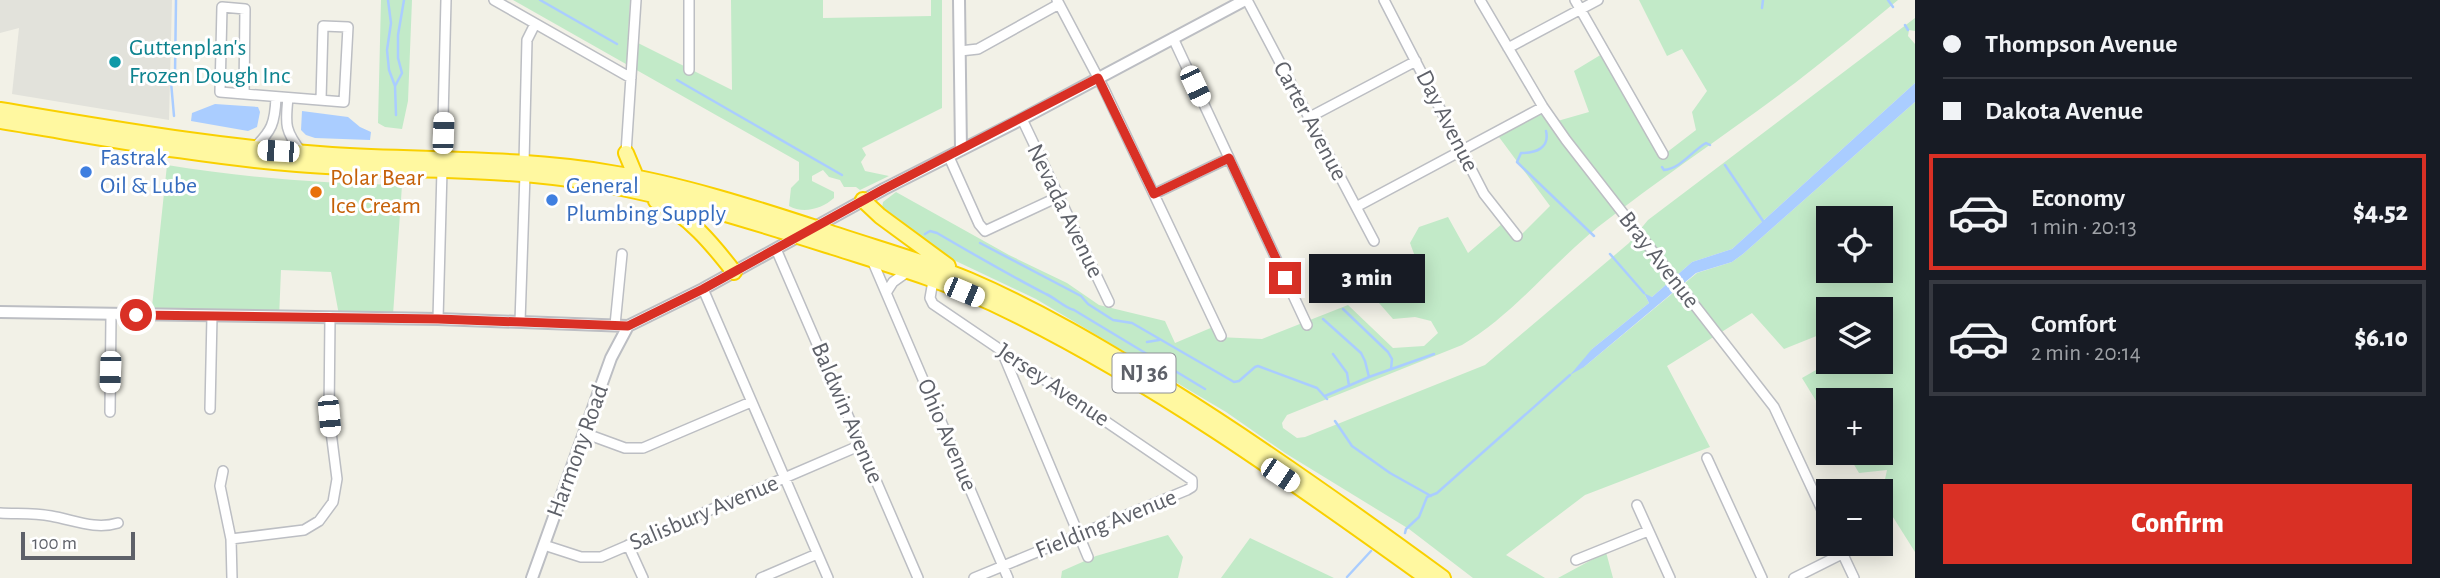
<!DOCTYPE html>
<meta charset="utf-8">
<style>
body{margin:0;font-family:"Alegreya Sans",sans-serif;background:#20242c;color:#f1f3f6;height:100vh;display:flex;flex-direction:column;font-size:26px;white-space:nowrap}
*{box-sizing:border-box;margin:0}
p{font-size:23px;color:#9ea1a6}
.icon{flex:none;width:38px;height:38px;fill:none;stroke:currentColor;stroke-width:2;stroke-linecap:round;stroke-linejoin:round}
.map{position:relative;flex:1;overflow:hidden}
.details{display:flex;flex-direction:column;background:#171b24;width:525px}
.details>*{flex:none}
.guide{display:grid;align-content:center;height:154px;padding:0 28px;background:#171b24}
.fabs{position:absolute;left:1816px;top:206px;display:grid;gap:14px}
.fabs a{display:grid;place-items:center;width:77px;height:77px;border-radius:0px;background:#171b24;box-shadow:0 4px 18px #0003;font-size:35px}
.scale{position:absolute;left:21px;bottom:18px;width:114px;box-sizing:border-box;padding-left:7px;border:4px solid #5e6169;border-top:0;font-size:19px;line-height:24px;white-space:nowrap;color:#5e6169;-webkit-text-stroke:5px #fff;paint-order:stroke}
.end{position:absolute;width:32px;height:32px;margin:-16px;border:9px solid #d93025;background:#fff;box-shadow:0 0 0 4px #fff}
.from{border-radius:50%}
.bubble{position:absolute;height:49px;border-radius:0px;background:#171b24;box-shadow:0 4px 18px #0003;font-size:23px;font-weight:800;line-height:49px;text-align:center}
.car{position:absolute;width:21px;height:42px;margin:-21px -10px;border-radius:9px;box-shadow:0 0 5px 2px #0007;background:linear-gradient(#fff 24%,#345 0 40%,#fff 0 76%,#345 0 86%,#fff 0)}
.guide b{display:flex;align-items:center;gap:24px;height:66px;font-size:26px}
.guide b+b{border-top:2px solid #363941}
.guide i{width:18px;height:18px;background:#f1f3f6}
ul{padding:0;list-style:none}
li{display:flex;align-items:center;gap:21px;height:116px;margin:0 14px 10px;padding:0 14px;border:4px solid #363941;border-radius:0px}
li div{flex:1}
li b{display:block;font-size:26px}
li em{font-style:normal;font-weight:800}
li.selected{border-color:#d93025}
li>.icon{width:63px;height:63px;stroke-width:1.5}
.cta{display:flex;gap:14px;margin-top:auto;padding:14px 28px}
.cta a{flex:1;height:80px;border-radius:0px;background:#d93025;color:#fff;font-size:28px;font-weight:800;line-height:80px;text-align:center}
main{display:flex;flex:1;min-height:0}
.map>svg:first-child{display:block}
.industrial{fill:#e2e2db}
.green{fill:#c2eac8;fill-rule:evenodd}
.water{fill:#aacdff}
.lines{fill:none;stroke-linecap:round;stroke-linejoin:round}
.stream{stroke:#aacdff;stroke-width:2.5}
.minor-casing{stroke:#bcbec3;stroke-width:12}
.tertiary-casing{stroke:#bcbec3;stroke-width:14}
.trunk-casing{stroke:#f9d000;stroke-width:18}
.minor{stroke:#fff;stroke-width:9}
.tertiary{stroke:#fff;stroke-width:10}
.trunk{stroke:#fff8a0;stroke-width:14}
.route{stroke:#d93025;stroke-width:9}
.culture-dot{fill:#0f9aa8;stroke:#fff;stroke-width:2.5}
.shop-dot{fill:#3f7fe0;stroke:#fff;stroke-width:2.5}
.food-dot{fill:#e8710a;stroke:#fff;stroke-width:2.5}
.labels{text-anchor:middle;dominant-baseline:central;stroke-width:6;stroke-linejoin:round;paint-order:stroke}
.shield{fill:#fff;stroke:#8e9096;stroke-width:2}
.shield-label{font-size:23px;font-weight:bold;fill:#5e6169}
.culture-label{font-size:24px;fill:#0d838f;stroke:#fff;text-anchor:start}
.street-label{font-size:24px;fill:#5e6169;stroke:#fff}
.shop-label{font-size:24px;fill:#366cbe;stroke:#fff;text-anchor:start}
.food-label{font-size:24px;fill:#c56008;stroke:#fff;text-anchor:start}
</style>
<main>
<div class="map">
<svg width="1915" height="578" viewBox="0 0 1915 578">
<rect width="100%" height="100%" fill="#f2f1e7"/>
<path class="industrial" d="M0,0H172L169,120L12,94L19,28L0,33Z"/>
<path class="green" d="M381,0H412L408,101L402,129L385,127L378,123Z
M513,0H630L628,38L732,90L731,0H823V18L931,16V0H942V108L862,148L866,155L861,162L865,171L889,176L860,190L856,187H844L840,180L829,177L823,170L812,176V181L834,192V198C822,209 803,214 789,206L791,188L799,180V162Z
M1639,0H1898C1864,28 1830,56 1795,83C1730,132 1662,177 1598,227C1551,265 1514,314 1462,345L1287,415L1282,423L1283,428L1297,438L1305,437L1485,365L1629,243L1648,220L1915,18V31L1909,30L1908,36L1915,44V83L1732,249L1692,262L1652,297L1645,295L1649,303L1592,349L1584,367L1697,273L1732,262L1743,254L1915,102V552L1881,498L1887,470L1859,473L1847,453H1881V401H1829V422L1802,378L1830,362H1881V310H1829V331L1784,349L1752,313L1667,366L1710,447L1585,495L1506,555L1545,578H1473L1409,529L1285,453L1226,412L1036,299L941,254L882,208L883,202L896,192L1009,255L1067,283L1099,305L1165,321L1175,343L1213,327L1218,337L1262,339L1348,305L1393,348L1424,346L1438,333L1431,321L1415,317L1393,319L1372,295L1420,270L1410,243L1419,227L1448,217L1468,253L1503,223L1518,238L1550,206L1496,133L1544,106L1554,122L1589,112L1574,71L1607,51L1666,153L1696,130L1692,112L1707,91L1682,49L1667,56ZM1829,219H1881V271H1829Z
M167,165C245,178 323,183 402,185L393,315H339L331,272L281,270L279,318L151,316Z
M1168,535L1183,557L1178,578H1061L1062,571L1096,556Z
M1250,538L1334,578H1221Z
M1606,552L1613,578H1558Z"/>
<path class="water" d="M1915,83V102L1743,254L1732,262L1696,273L1584,367L1570,375L1592,349L1649,303L1644,293L1652,297L1692,262L1732,249Z
M215,104L258,107L260,112L257,127L248,131L191,121L192,113Z
M302,111L348,117L360,127L371,132L370,140L315,138L306,135L301,130Z"/>
<g class="lines">
<path class="stream" d="M388,0L391,23L387,50L389,70L395,86
M540,0L617,44
M1888,0L1893,7
M1762,8L1763,0
M1905,25L1908,30
M677,80L842,175
M396,115L395,86L402,73L398,58V35L404,0
M174,116L171,82L175,74L176,0
M1546,131C1550,148 1536,153 1521,153L1517,162L1594,236
M1725,165L1763,221
M1662,167L1664,170C1680,169 1692,151 1706,143L1710,145
M925,234L930,231L937,233C973,254 1009,275 1046,294C1057,299 1063,307 1074,310L1205,389
M980,243L1081,296L1088,304L1113,320L1132,323L1234,382L1239,381L1255,367L1258,366L1317,388L1327,399
M1610,254L1644,293
M1343,309L1388,352L1392,359L1391,369
M1323,319L1361,353L1365,361L1369,377
M1147,342L1159,340
M1333,354L1347,373L1349,386
M1325,396L1369,377L1434,354
M1335,421L1352,446L1390,473L1431,496
M1405,533L1406,529L1419,517L1427,497L1437,493L1570,375
M1347,577L1371,551"/>
<defs>
<path id="minor" d="M494,0L631,78
M689,0V70
M1057,0L1104,89L1221,336
M1247,0L1374,241
M1384,0L1484,194L1517,236
M1480,0L1543,107L1566,140L1774,407L1829,525
M1575,0L1663,154
M1173,38L1307,325
M1508,48L1598,0
M960,51L978,49L1059,4
M244,94L245,9L222,7L220,92L344,102L348,27L323,26L321,100
M288,98C285,125 285,131 302,153
M1308,118L1416,61
M1022,119L1109,302
M253,149C272,131 275,123 276,97
M626,153L636,0
M949,157L979,224L985,231L1058,197
M442,159L446,0
M524,162L527,40L535,24
M1154,194L1229,158
M1356,207L1543,107
M776,249L918,578
M872,260L1008,578
M933,281L930,298L933,304L1192,480V487L1187,490L974,578
M703,289L828,578
M886,293L893,282L907,272
M438,319L442,170
M520,322L525,174
M615,325L622,254
M1003,354L1088,557
M210,409L212,316
M110,412L111,315
M584,433L625,448H643L751,402
M1707,458L1762,578
M223,471L220,486L231,539L232,578
M1637,505L1670,578
M0,513C17,514 34,513 51,516C74,520 95,530 118,523
M231,539L304,530L319,521L333,502L337,479L329,416L330,317
M1838,544L1854,578
M544,545L581,557H601L861,445
M628,545L643,578
M1576,560L1648,531
M761,578L817,554
M1794,578L1842,554"/>
<path id="tertiary" d="M959,0L961,150
M0,312L438,319L628,326L703,289L884,189L1022,119L1245,0
M532,578L611,358L628,326"/>
<path id="trunk" d="M0,110C110,128 220,148 332,155C425,161 519,157 611,173C680,184 755,208 822,230C871,247 921,260 969,280C1039,310 1103,348 1167,388C1262,447 1353,512 1443,578
M0,121C99,137 197,156 297,164C396,172 497,166 595,183C676,197 754,222 833,247C886,264 941,280 992,303C1147,377 1288,478 1427,578
M626,153L636,177
M863,200L880,216L948,266
M656,201C688,214 713,245 734,272"/>
</defs>
<use href="#minor" class="minor-casing"/>
<use href="#tertiary" class="tertiary-casing"/>
<use href="#trunk" class="trunk-casing"/>
<use href="#minor" class="minor"/>
<use href="#tertiary" class="tertiary"/>
<use href="#trunk" class="trunk"/>
</g>
<g class="lines">
<path class="route" d="M136,315L438,319L628,326L703,289L884,189L1098,78L1154,194L1229,158L1285,278"/>
</g>
<circle class="culture-dot" cx="115" cy="62" r="7"/>
<g class="shop-dot">
<circle cx="86" cy="172" r="7"/>
<circle cx="552" cy="200" r="7"/>
</g>
<circle class="food-dot" cx="316" cy="192" r="7"/>
<g class="labels">
<rect class="shield" x="1112.5" y="353.5" width="63" height="39" rx="5"/>
<g class="shield-label">
<text x="1144" y="373">NJ 36</text>
</g>
<g class="culture-label">
<text x="129" y="48">Guttenplan's<tspan x="129" dy="28">Frozen Dough Inc</tspan></text>
</g>
<g class="street-label">
<text transform="translate(1310 121) rotate(62)">Carter Avenue</text>
<text transform="translate(1447 121) rotate(63)">Day Avenue</text>
<text transform="translate(1065 211) rotate(64)">Nevada Avenue</text>
<text transform="translate(1659 260) rotate(52)">Bray Avenue</text>
<text transform="translate(1053 385) rotate(34)">Jersey Avenue</text>
<text transform="translate(847 413) rotate(67)">Baldwin Avenue</text>
<text transform="translate(947 435) rotate(67)">Ohio Avenue</text>
<text transform="translate(578 451) rotate(-70)">Harmony Road</text>
<text transform="translate(704 513) rotate(-23)">Salisbury Avenue</text>
<text transform="translate(1106 524) rotate(-22)">Fielding Avenue</text>
</g>
<g class="shop-label">
<text x="100" y="158">Fastrak<tspan x="100" dy="28">Oil &amp; Lube</tspan></text>
<text x="566" y="186">General<tspan x="566" dy="28">Plumbing Supply</tspan></text>
</g>
<g class="food-label">
<text x="330" y="178">Polar Bear<tspan x="330" dy="28">Ice Cream</tspan></text>
</g>
</g>
</svg>
<div class="fabs">
<a><svg class="icon" aria-label="locate" viewBox="0 0 24 24"><circle cx="12" cy="12" r="6"/><path d="M12 2v4M12 18v4M2 12h4M18 12h4"/></svg></a>
<a><svg class="icon" aria-label="layers" viewBox="0 0 24 24"><path d="M12 4l9 5-9 5-9-5zM3 14l9 5 9-5"/></svg></a>
<a>+</a>
<a>−</a>
</div>
<div class="scale">100 m</div>
<i class="end from" style="left:136px;top:315px"></i>
<i class="end" style="left:1285px;top:278px"></i>
<div class="bubble" style="left:1309px;top:254px;width:116px">3 min</div>
<i class="car" style="left:1195px;top:86px;rotate:155deg"></i>
<i class="car" style="left:443px;top:133px;rotate:2deg"></i>
<i class="car" style="left:278px;top:151px;rotate:274deg"></i>
<i class="car" style="left:964px;top:292px;rotate:113deg"></i>
<i class="car" style="left:110px;top:372px;rotate:182deg"></i>
<i class="car" style="left:329px;top:416px;rotate:175deg"></i>
<i class="car" style="left:1280px;top:475px;rotate:124deg"></i>
</div>
<section class="details">
<div class="guide">
<b><i class="from"></i>Thompson Avenue</b>
<b><i></i>Dakota Avenue</b>
</div>
<ul>
<li class="selected"><svg class="icon" aria-label="car" viewBox="0 0 24 24"><path d="M5 17H2v-5l4-1 3-4h7l3 4 3 1v5h-3M9 17h6M6 11h13"/><circle cx="7" cy="17" r="2"/><circle cx="17" cy="17" r="2"/></svg><div><b>Economy</b><p>1 min · 20:13</p></div><em>$4.52</em></li>
<li><svg class="icon" aria-label="car" viewBox="0 0 24 24"><path d="M5 17H2v-5l4-1 3-4h7l3 4 3 1v5h-3M9 17h6M6 11h13"/><circle cx="7" cy="17" r="2"/><circle cx="17" cy="17" r="2"/></svg><div><b>Comfort</b><p>2 min · 20:14</p></div><em>$6.10</em></li>
</ul>
<div class="cta"><a>Confirm</a></div>
</section>
</main>
